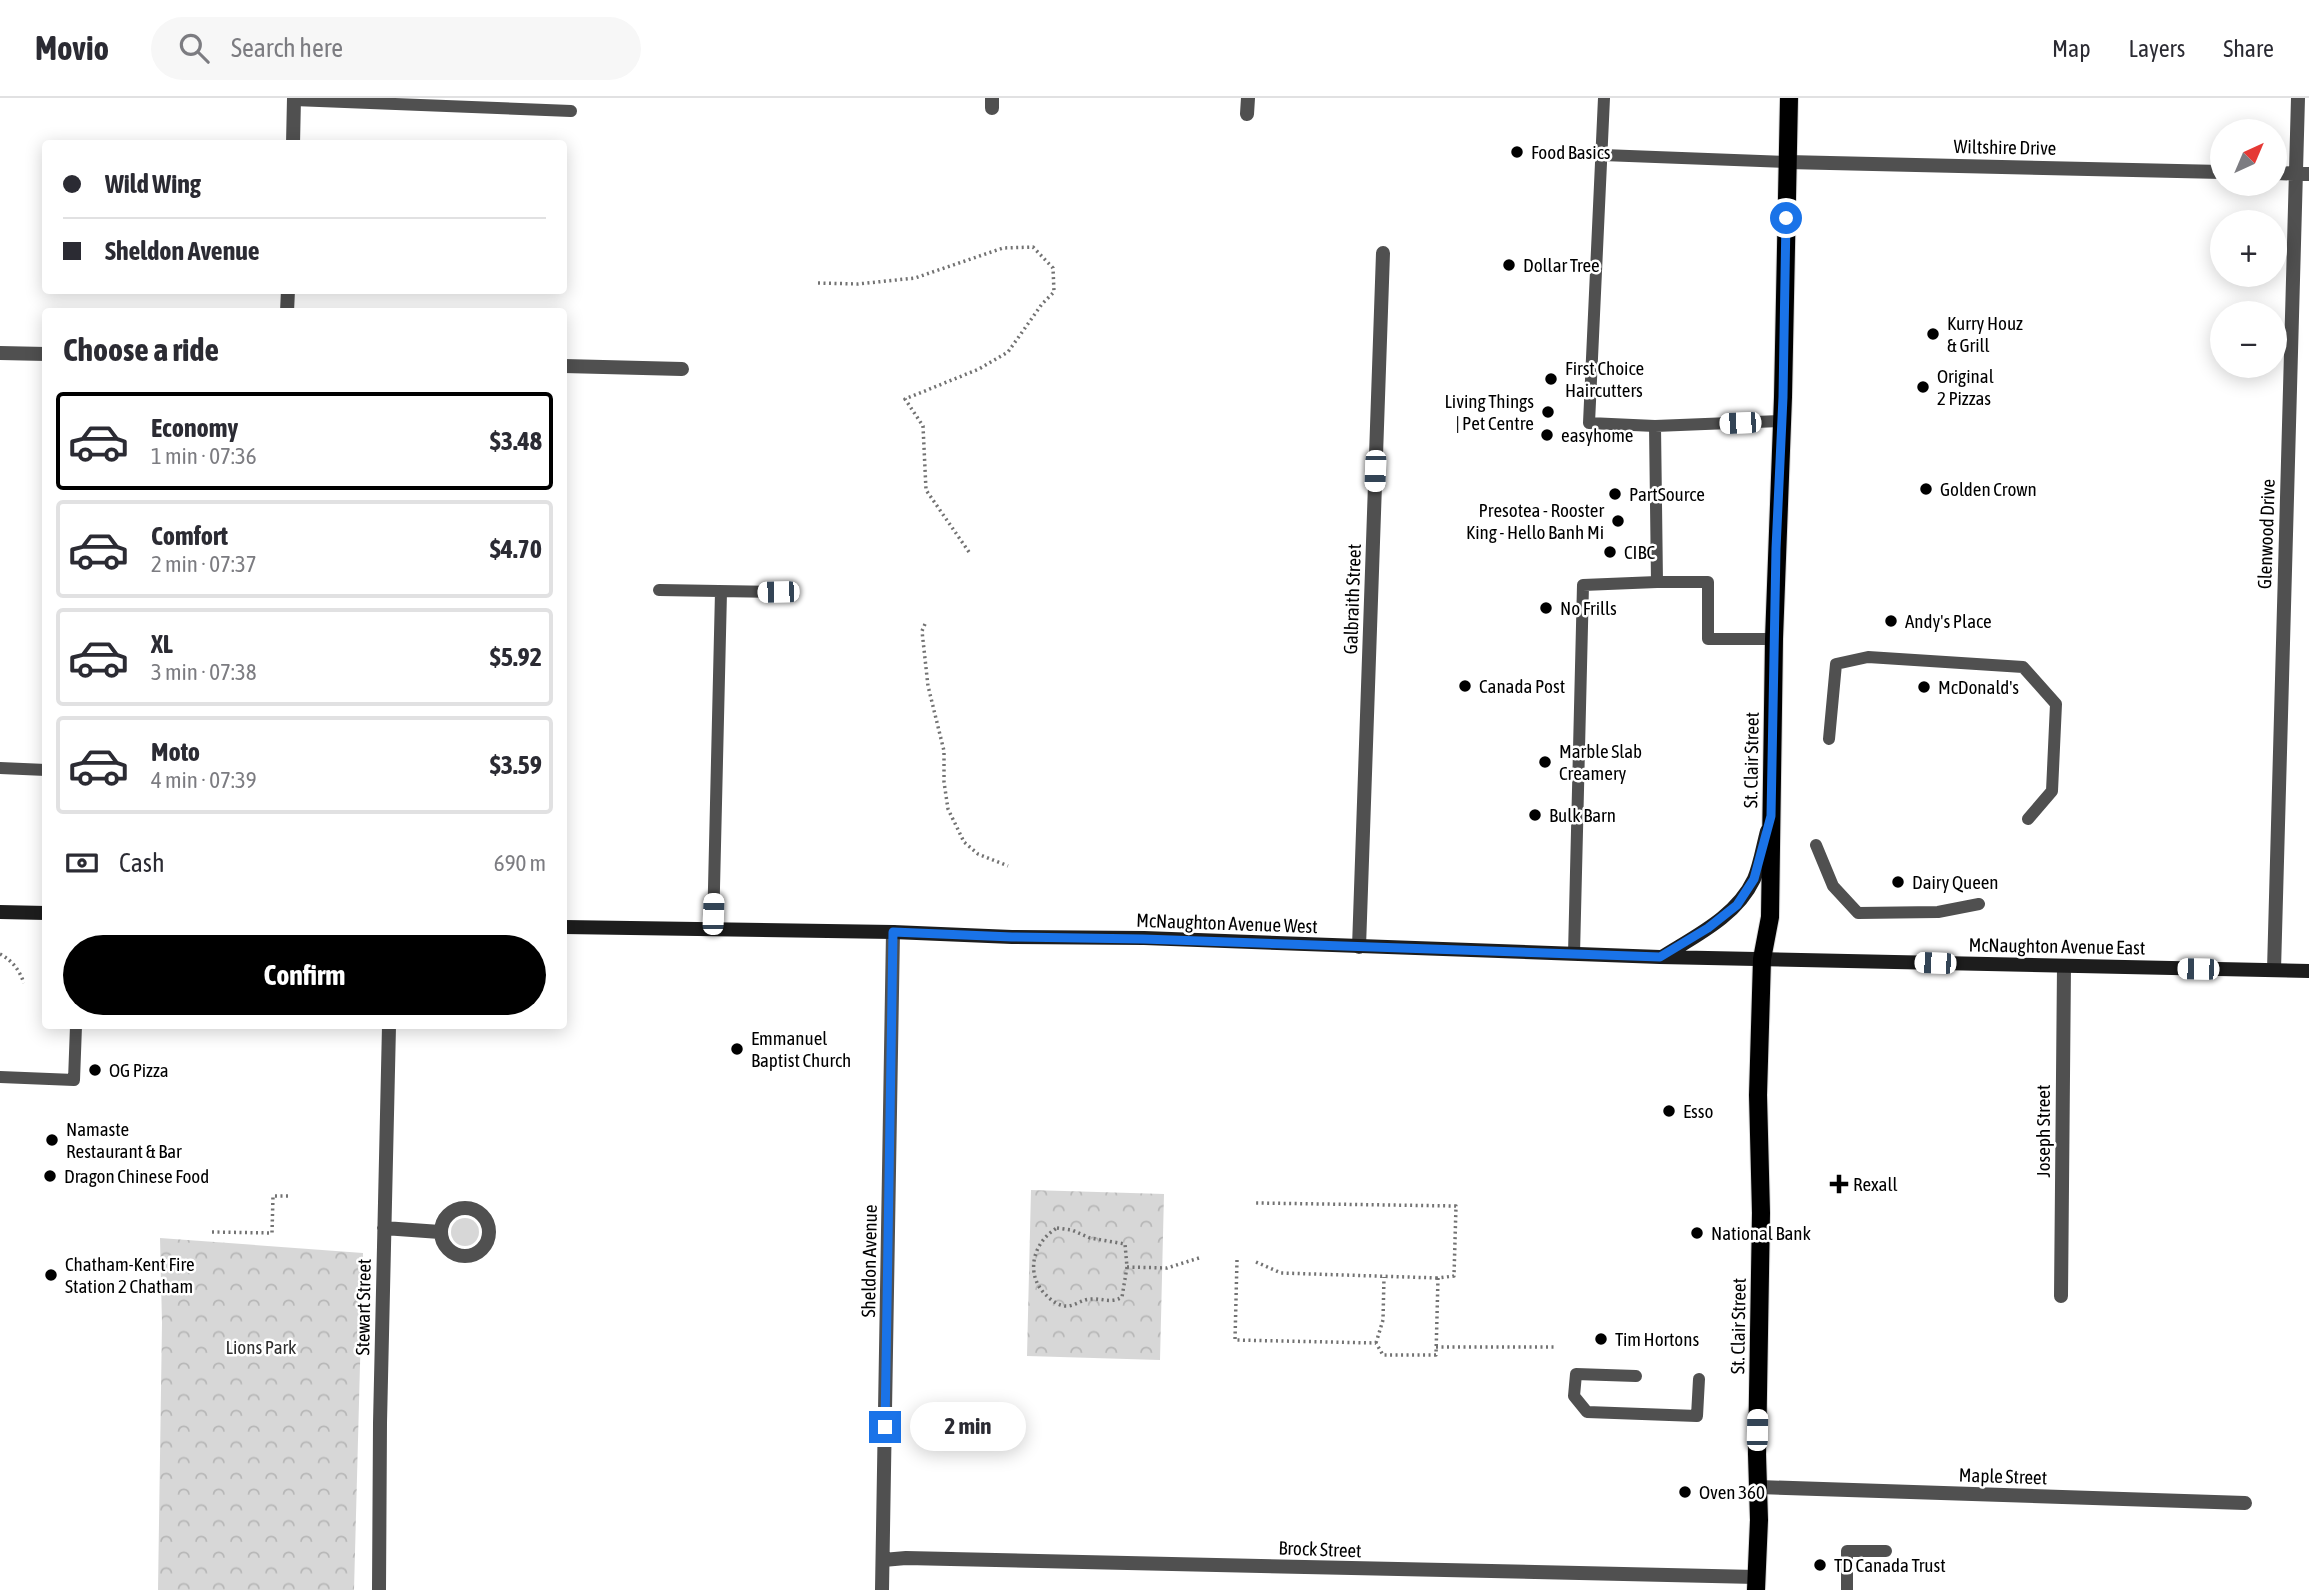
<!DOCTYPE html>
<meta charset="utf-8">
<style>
body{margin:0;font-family:"Asap Condensed",sans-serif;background:#f7f7f7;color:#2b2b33;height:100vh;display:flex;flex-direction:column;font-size:26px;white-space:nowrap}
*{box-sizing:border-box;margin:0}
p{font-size:23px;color:#7c7c81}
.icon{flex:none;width:38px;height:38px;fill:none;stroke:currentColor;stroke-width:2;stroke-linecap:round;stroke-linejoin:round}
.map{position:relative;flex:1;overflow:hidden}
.sheet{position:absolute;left:42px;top:210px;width:525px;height:721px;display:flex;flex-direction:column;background:#fff;border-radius:7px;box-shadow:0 4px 18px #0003}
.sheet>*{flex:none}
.top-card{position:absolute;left:42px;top:42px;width:525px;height:154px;border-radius:7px;box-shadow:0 4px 18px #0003;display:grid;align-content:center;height:154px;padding:0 21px;background:#fff}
.needle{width:46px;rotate:44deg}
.tools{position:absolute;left:2210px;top:21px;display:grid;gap:14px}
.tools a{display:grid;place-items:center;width:77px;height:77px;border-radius:50%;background:#fff;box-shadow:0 4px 18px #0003;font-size:35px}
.end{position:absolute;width:32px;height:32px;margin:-16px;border:9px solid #1a73e8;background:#fff;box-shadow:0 0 0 4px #fff}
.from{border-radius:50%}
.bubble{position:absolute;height:49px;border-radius:24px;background:#fff;box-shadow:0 4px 18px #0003;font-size:23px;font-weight:700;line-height:49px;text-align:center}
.car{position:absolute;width:21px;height:42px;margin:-21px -10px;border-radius:9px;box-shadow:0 0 5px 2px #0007;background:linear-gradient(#fff 24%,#345 0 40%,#fff 0 76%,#345 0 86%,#fff 0)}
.top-card b{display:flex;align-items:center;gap:24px;height:66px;font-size:26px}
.top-card b+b{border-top:2px solid #e1e1e2}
.top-card i{width:18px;height:18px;background:#2b2b33}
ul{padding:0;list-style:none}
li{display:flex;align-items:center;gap:21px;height:98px;margin:0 14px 10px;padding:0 7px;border:4px solid #e1e1e2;border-radius:7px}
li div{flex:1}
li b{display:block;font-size:26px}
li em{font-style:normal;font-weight:700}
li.on{border-color:#000}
li>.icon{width:63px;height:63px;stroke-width:1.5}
h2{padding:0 21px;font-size:32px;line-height:84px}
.pay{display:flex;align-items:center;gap:18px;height:77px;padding:0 21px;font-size:26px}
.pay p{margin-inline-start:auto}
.primary-button{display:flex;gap:14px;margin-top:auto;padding:14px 21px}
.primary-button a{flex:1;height:80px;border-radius:42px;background:#000;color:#fff;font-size:28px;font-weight:700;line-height:80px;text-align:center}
header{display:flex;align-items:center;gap:42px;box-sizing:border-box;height:98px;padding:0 35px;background:#fff;border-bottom:2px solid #e1e1e2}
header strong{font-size:33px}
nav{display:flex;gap:38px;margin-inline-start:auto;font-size:24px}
.search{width:490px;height:63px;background:#f7f7f7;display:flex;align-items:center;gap:18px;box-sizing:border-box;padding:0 24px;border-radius:38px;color:#7c7c81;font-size:26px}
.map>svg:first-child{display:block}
.green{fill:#d7d7d7}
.forest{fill:url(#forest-crowns)}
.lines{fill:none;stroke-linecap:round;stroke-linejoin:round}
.primary-casing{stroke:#dbdbdb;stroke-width:20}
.path{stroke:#727272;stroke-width:3.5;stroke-dasharray:2 3.5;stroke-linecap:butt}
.lane{stroke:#505050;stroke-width:12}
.street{stroke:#505050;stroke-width:14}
.secondary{stroke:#1d1d1d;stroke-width:14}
.primary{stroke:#000;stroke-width:18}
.route{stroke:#1a73e8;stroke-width:9}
.poi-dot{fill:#000;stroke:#fff;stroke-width:2.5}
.labels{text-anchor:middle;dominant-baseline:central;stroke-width:5;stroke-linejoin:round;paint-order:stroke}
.street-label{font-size:19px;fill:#000;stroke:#fff}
.poi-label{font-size:19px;fill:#000;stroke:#fff;text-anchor:start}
.park-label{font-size:19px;fill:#2e2e2e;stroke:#fff}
</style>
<header>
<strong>Movio</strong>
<div class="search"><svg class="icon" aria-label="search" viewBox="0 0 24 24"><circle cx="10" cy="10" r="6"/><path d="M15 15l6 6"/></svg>Search here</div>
<nav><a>Map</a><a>Layers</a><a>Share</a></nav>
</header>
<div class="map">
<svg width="2309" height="1492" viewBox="0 0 2309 1492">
<defs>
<pattern id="forest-crowns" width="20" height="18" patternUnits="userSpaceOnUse" patternTransform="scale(1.75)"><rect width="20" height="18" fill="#d7d7d7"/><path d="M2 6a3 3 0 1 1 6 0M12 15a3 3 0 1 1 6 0" fill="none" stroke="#b7b7b7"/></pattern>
</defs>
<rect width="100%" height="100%" fill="#fff"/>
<path class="green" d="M451 1134a14 14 0 1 1 28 0a14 14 0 1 1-28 0Z"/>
<path class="forest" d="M1031,1092L1164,1096L1160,1262L1027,1258Z
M160,1140L363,1155L354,1492H158L162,1225Z"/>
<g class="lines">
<defs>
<path id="primary" d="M1756,1492L1759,1422L1757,1356L1761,1115L1758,997L1762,861L1770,819L1774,541L1783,299L1789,0"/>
</defs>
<use href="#primary" class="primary-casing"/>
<path class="path" d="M818,185L858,186L915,180L1003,150L1033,149L1053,170L1054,194L1042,206L1008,254L979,271L905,301L923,328L926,392L969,454
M925,526L922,533L928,588L944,653V684L948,711L964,744L978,756L1008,768
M0,856C13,863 19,872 24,885
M1057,1130L1072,1132L1090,1140L1125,1146L1127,1169L1122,1199C1111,1206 1102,1200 1091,1201C1082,1201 1074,1209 1065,1208C1057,1207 1051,1202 1046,1197C1025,1177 1032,1145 1057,1130Z
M212,1134L272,1135L273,1098H288
M1237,1162L1235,1242L1376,1245L1383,1257H1436L1438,1180L1454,1178L1456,1108L1256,1105
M1256,1164L1281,1175L1438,1180
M1127,1169L1167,1170L1199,1160
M1376,1245L1383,1222L1384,1179
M1436,1249H1555"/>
<path class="lane" d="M1604,0L1589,325L1655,328L1782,323
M294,2L571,13
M1603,57L1787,64
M1657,484H1708V541H1774
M659,492L778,494
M1829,641L1836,566L1868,559L2023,569L2056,606L2052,693L2028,721
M0,670L46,672
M1816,747L1833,788L1858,815L1938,814L1979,806
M713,832L721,494
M1574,856L1583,487L1657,484L1655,328
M0,979L74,982L76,928
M1636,1278L1576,1276L1574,1298L1587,1314L1697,1318L1699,1281
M1847,1492V1453H1886"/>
<path class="street" d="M992,0V10
M1247,16L1248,0
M293,46L294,0
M1787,64L2222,74
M2275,75L2309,76
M287,214L288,192
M0,255L46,256
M564,268L682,271
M1359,849L1383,155
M2274,872L2298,0
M441 1134a24 24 0 1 1 48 0a24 24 0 1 1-48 0Z
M384,1130L440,1134
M2061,1198L2064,868
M1759,1389L2245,1405
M883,1462L906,1460L1756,1479
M379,1492L380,1325L389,928
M882,1492L893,834"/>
<path class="secondary" d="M0,814L46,815
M564,829L893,834L1012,839L1144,840L1660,859L2309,873
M1662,859C1695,838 1736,819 1754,781C1760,767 1763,748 1767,733"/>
<use href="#primary" class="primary"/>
</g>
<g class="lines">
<path class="route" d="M885,1329L893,834L1012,839L1143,841L1660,859L1708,830L1737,807L1754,781L1771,718L1776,451L1783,299L1786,120"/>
</g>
<g class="poi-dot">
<circle cx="1517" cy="54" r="7"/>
<circle cx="1509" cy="167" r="7"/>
<circle cx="1933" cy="236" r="7"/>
<circle cx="1551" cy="281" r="7"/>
<circle cx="1923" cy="289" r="7"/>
<circle cx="1548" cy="314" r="7"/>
<circle cx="1547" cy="337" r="7"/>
<circle cx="1926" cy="391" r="7"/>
<circle cx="1615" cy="396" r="7"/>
<circle cx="1618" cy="423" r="7"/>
<circle cx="1610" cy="454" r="7"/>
<circle cx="1546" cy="510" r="7"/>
<circle cx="1891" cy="523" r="7"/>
<circle cx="1465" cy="588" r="7"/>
<circle cx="1924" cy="589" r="7"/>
<circle cx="1545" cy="664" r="7"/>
<circle cx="1535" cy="717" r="7"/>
<circle cx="1898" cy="784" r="7"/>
<circle cx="737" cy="951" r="7"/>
<circle cx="95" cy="972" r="7"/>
<circle cx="1669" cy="1013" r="7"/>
<circle cx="52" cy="1042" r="7"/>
<circle cx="50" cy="1078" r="7"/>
<path d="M1835.5 1075.5h7v7h7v7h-7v7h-7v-7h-7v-7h7z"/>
<circle cx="1697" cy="1135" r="7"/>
<circle cx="51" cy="1177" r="7"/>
<circle cx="1601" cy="1241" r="7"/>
<circle cx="1685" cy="1394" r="7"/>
<circle cx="1820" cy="1467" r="7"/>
</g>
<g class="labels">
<g class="street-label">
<text transform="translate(2005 49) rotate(1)">Wiltshire Drive</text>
<text transform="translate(2266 436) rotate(-88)">Glenwood Drive</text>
<text transform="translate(1352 501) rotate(-88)">Galbraith Street</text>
<text transform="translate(1751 662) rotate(-89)">St. Clair Street</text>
<text transform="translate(1227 825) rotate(2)">McNaughton Avenue West</text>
<text transform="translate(2057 848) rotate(1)">McNaughton Avenue East</text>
<text transform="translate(2043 1033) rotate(-90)">Joseph Street</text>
<text transform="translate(869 1163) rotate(-89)">Sheldon Avenue</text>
<text transform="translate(363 1209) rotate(-89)">Stewart Street</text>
<text transform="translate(1738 1228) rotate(-89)">St. Clair Street</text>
<text transform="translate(2003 1378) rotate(2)">Maple Street</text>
<text transform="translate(1320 1451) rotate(2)">Brock Street</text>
</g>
<g class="poi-label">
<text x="1531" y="54">Food Basics</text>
<text x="1523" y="167">Dollar Tree</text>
<text x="1947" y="225">Kurry Houz<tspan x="1947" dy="22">&amp; Grill</tspan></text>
<text x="1565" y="270">First Choice<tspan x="1565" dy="22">Haircutters</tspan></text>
<text x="1937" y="278">Original<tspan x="1937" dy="22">2 Pizzas</tspan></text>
<text x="1534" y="303" text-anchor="end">Living Things<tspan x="1534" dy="22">| Pet Centre</tspan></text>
<text x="1561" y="337">easyhome</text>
<text x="1940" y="391">Golden Crown</text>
<text x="1629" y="396">PartSource</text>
<text x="1604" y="412" text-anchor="end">Presotea - Rooster<tspan x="1604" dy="22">King - Hello Banh Mi</tspan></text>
<text x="1624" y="454">CIBC</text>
<text x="1560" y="510">No Frills</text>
<text x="1905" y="523">Andy's Place</text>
<text x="1479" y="588">Canada Post</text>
<text x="1938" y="589">McDonald's</text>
<text x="1559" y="653">Marble Slab<tspan x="1559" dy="22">Creamery</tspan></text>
<text x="1549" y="717">Bulk Barn</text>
<text x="1912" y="784">Dairy Queen</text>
<text x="751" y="940">Emmanuel<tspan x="751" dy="22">Baptist Church</tspan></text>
<text x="109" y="972">OG Pizza</text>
<text x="1683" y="1013">Esso</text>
<text x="66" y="1031">Namaste<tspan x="66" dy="22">Restaurant &amp; Bar</tspan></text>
<text x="64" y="1078">Dragon Chinese Food</text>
<text x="1853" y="1086">Rexall</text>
<text x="1711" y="1135">National Bank</text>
<text x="65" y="1166">Chatham-Kent Fire<tspan x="65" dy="22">Station 2 Chatham</tspan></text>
<text x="1615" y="1241">Tim Hortons</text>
<text x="1699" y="1394">Oven 360</text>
<text x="1834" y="1467">TD Canada Trust</text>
</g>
<g class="park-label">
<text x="261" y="1249">Lions Park</text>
</g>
</g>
</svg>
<div class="tools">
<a><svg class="needle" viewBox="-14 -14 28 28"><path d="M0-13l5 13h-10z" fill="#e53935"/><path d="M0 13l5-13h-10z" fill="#7c7c81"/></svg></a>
<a>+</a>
<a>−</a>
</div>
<i class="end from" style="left:1786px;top:120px"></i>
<i class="end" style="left:885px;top:1329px"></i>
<div class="bubble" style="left:910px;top:1304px;width:116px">2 min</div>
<i class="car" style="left:1740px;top:325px;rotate:268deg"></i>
<i class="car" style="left:1375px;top:373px;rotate:182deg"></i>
<i class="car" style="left:778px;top:494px;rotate:269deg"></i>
<i class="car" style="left:713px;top:816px;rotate:2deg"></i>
<i class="car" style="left:1935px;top:865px;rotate:272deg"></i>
<i class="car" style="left:2198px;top:871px;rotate:271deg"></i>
<i class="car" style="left:1757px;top:1332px;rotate:1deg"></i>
<div class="top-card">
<b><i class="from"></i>Wild Wing</b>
<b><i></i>Sheldon Avenue</b>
</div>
<section class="sheet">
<h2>Choose a ride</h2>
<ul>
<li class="on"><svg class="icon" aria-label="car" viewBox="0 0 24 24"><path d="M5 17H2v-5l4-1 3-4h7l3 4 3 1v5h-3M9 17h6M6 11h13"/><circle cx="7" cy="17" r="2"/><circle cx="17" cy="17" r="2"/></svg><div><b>Economy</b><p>1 min · 07:36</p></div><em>$3.48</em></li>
<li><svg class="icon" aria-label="car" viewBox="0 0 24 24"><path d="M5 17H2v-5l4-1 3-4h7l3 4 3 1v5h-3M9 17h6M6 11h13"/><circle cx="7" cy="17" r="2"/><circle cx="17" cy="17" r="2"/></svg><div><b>Comfort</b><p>2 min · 07:37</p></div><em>$4.70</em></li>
<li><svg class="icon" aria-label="car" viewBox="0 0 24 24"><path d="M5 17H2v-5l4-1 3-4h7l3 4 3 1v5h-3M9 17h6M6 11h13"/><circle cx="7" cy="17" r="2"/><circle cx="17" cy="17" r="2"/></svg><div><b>XL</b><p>3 min · 07:38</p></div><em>$5.92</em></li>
<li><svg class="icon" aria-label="car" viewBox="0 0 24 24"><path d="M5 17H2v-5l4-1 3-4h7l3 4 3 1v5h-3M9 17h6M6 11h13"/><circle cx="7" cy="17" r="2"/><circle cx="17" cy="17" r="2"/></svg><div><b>Moto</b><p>4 min · 07:39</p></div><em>$3.59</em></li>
</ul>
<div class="pay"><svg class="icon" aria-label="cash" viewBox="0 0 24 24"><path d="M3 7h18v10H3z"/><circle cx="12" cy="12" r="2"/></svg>Cash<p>690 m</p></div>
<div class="primary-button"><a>Confirm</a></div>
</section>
</div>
